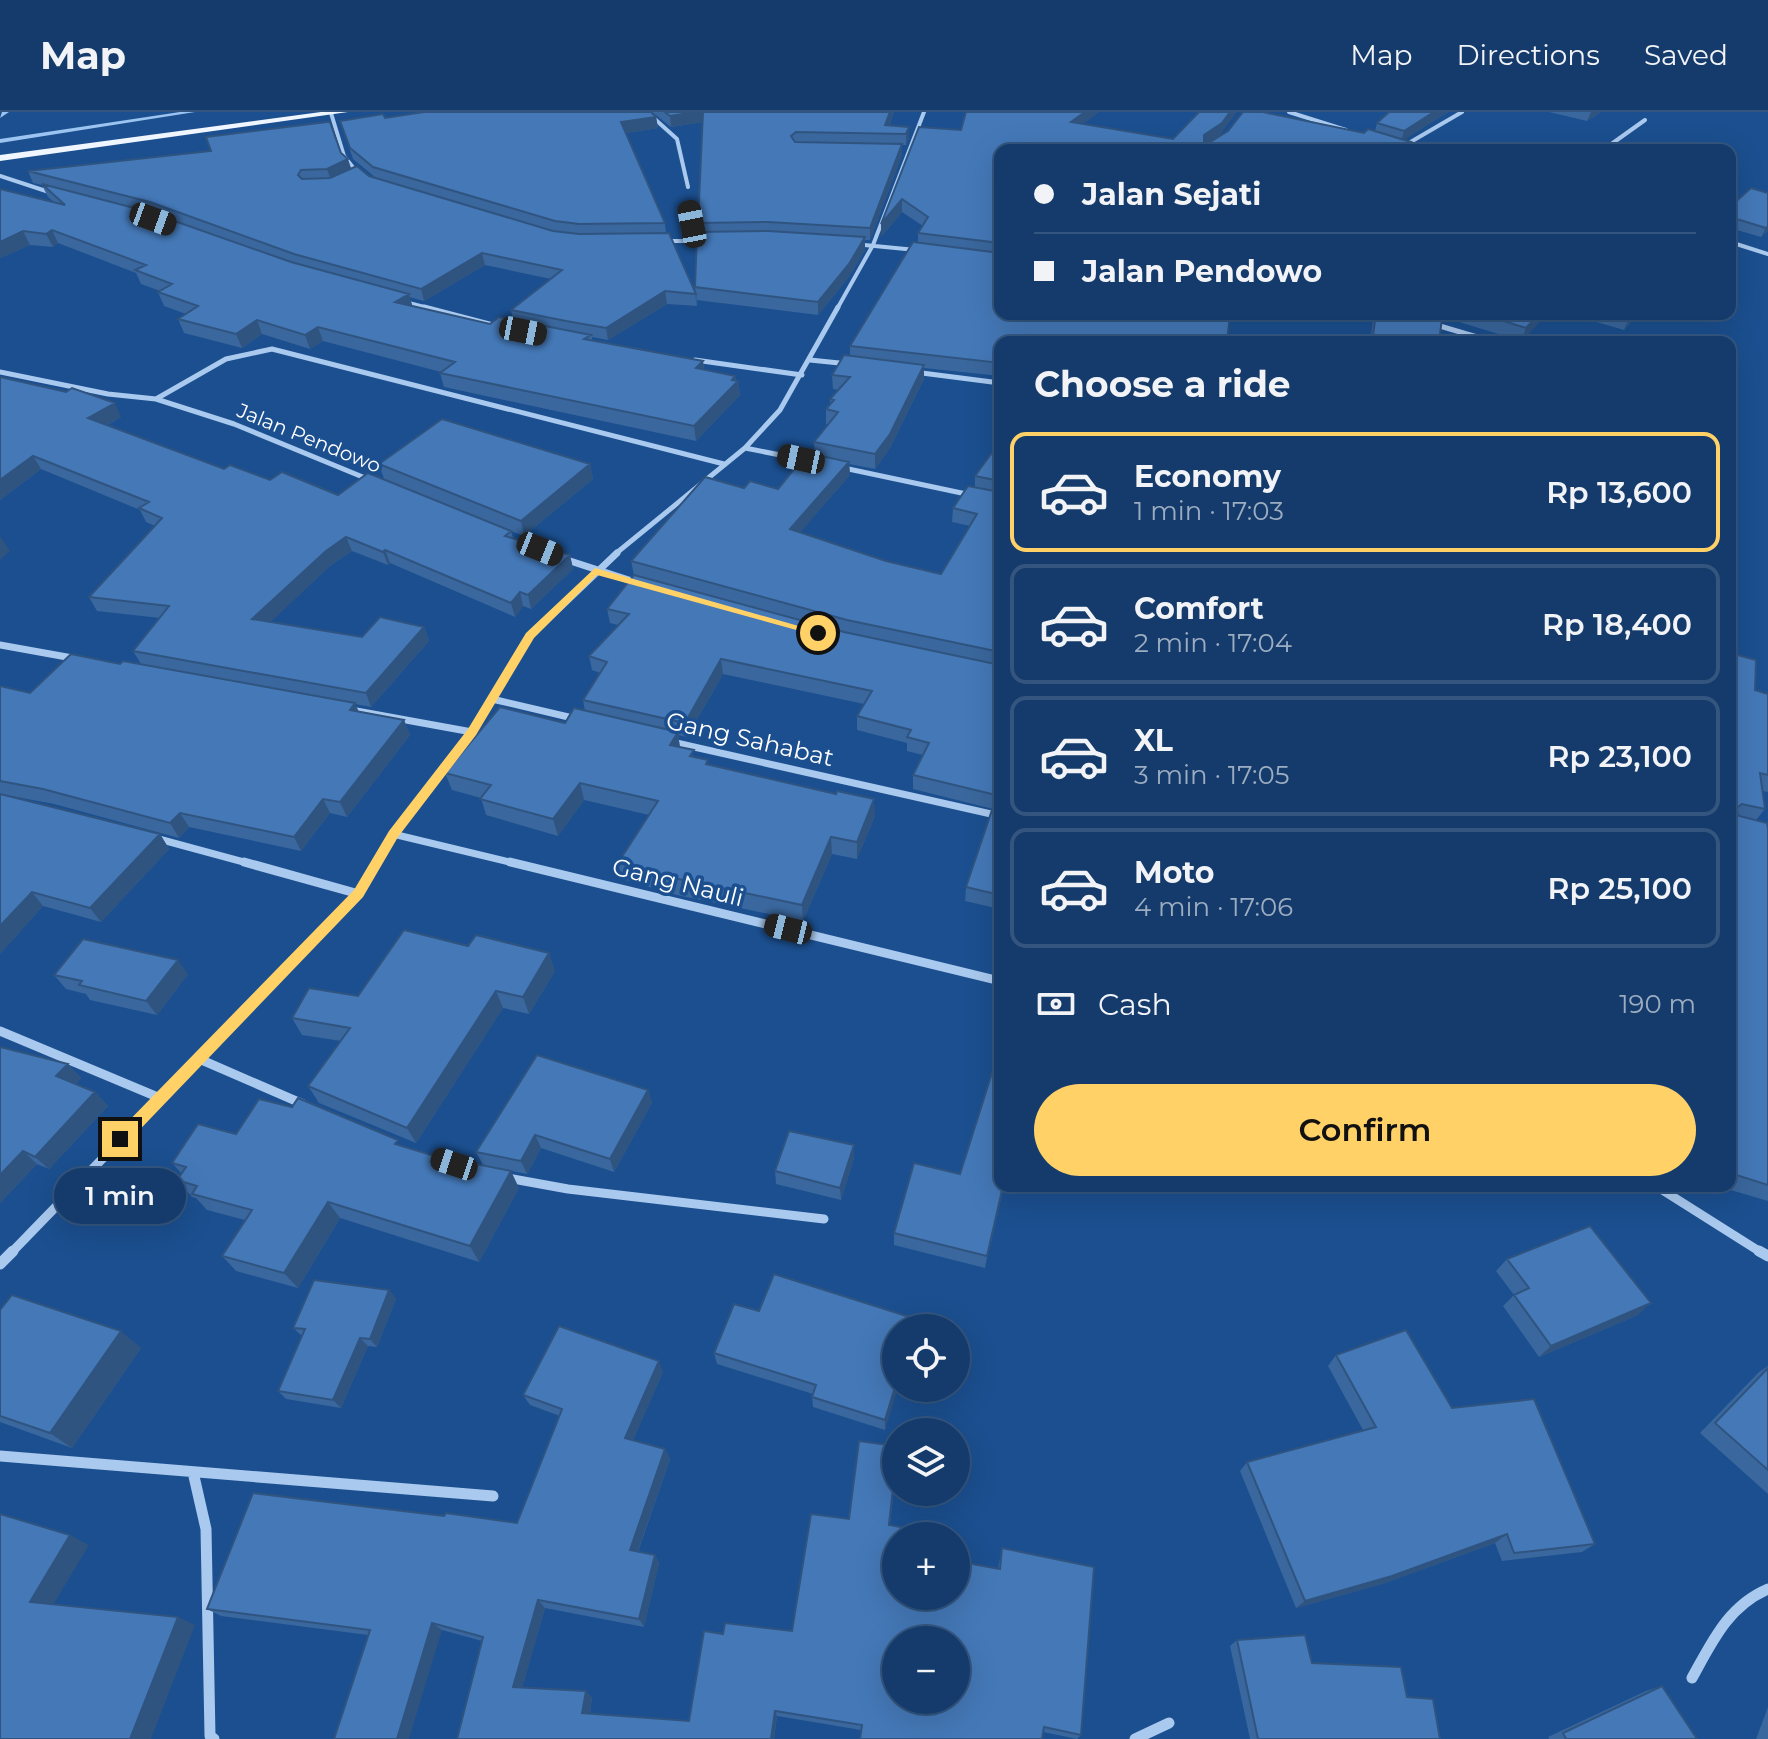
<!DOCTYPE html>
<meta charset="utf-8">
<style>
body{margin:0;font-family:Montserrat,sans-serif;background:#214673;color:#f1f3f6;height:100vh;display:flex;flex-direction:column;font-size:30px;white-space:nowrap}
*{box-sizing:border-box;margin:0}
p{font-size:26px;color:#9dadc1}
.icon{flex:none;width:44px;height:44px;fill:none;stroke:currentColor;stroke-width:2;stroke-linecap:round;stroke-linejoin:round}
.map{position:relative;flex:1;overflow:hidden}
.panel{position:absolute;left:994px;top:224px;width:742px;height:856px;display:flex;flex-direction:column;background:#143b6b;border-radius:16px;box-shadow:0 8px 32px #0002,0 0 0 2px #33557e}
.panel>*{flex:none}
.hud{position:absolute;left:994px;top:32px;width:742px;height:176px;border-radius:16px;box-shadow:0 8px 32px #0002,0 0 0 2px #33557e;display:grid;align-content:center;height:176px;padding:0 40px;background:#143b6b}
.controls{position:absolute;left:882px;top:1202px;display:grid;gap:16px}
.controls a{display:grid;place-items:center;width:88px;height:88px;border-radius:50%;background:#143b6b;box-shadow:0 8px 32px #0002,0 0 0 2px #33557e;font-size:40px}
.end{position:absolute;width:36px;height:36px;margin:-18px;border:10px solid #ffd166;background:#111;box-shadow:0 0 0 4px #111}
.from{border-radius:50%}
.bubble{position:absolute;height:56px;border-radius:28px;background:#143b6b;box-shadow:0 8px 32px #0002,0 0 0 2px #33557e;font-size:26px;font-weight:600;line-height:56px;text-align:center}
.car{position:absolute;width:24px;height:48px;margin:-24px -12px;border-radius:10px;box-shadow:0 0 6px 2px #0007;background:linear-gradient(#222 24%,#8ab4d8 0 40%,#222 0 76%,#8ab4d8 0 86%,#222 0)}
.hud b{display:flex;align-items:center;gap:28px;height:76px;font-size:30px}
.hud b+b{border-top:2px solid #33557e}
.hud i{width:20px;height:20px;background:#f1f3f6}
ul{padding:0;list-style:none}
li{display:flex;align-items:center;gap:24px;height:120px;margin:0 16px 12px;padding:0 24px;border:4px solid #33557e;border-radius:16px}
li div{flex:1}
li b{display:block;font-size:30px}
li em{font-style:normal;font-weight:600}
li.selected{border-color:#ffd166}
li>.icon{width:72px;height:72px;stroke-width:1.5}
h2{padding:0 40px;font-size:36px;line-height:96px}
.pay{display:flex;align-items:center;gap:20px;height:88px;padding:0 40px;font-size:30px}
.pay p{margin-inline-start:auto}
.cta{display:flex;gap:16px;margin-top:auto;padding:16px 40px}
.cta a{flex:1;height:92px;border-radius:48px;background:#ffd166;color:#111;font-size:32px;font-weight:600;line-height:92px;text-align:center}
header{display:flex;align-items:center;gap:48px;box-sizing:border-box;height:112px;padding:0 40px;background:#143b6b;border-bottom:2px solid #33557e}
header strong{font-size:38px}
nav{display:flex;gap:44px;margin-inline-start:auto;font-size:28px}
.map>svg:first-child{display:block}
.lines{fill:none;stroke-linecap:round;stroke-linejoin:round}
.stream{fill:#9cc4f0;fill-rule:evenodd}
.minor-far4{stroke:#a9c9ee;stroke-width:4}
.minor-far3{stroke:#a9c9ee;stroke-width:5}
.minor-far2{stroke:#a9c9ee;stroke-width:7}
.minor-far1{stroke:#a9c9ee;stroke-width:9}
.minor{stroke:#a9c9ee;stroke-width:11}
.primary{fill:#f0f6ff;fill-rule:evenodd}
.wall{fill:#3a679d;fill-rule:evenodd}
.shaded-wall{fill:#305480}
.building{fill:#4478b7;stroke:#305480;stroke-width:2;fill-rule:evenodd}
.route{fill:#ffd166}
.labels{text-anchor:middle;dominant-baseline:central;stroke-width:7;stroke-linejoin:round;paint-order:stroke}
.far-street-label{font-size:20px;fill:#fff;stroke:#1b4f8f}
.street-label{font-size:24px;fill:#fff;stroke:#1b4f8f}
</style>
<header>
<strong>Map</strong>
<nav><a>Map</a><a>Directions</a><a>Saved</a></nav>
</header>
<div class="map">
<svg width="1768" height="1627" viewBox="0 0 1768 1627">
<rect width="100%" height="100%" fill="#1b4f8f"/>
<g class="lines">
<path class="stream" d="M2,0H9L0,6Z
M180,0H195L0,31V27Z"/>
<path class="minor-far4" d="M647,0L677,27L688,75
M1289,0L1346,18
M331,1L344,44L359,63
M1402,35L1462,0
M1603,38L1645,8
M0,64L52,81
M688,95L695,129
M662,129H704
M1730,130L1768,142
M854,132L916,138
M401,189L432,197
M837,197L873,133L924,0"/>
<path class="minor-far3" d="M424,195L493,213
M1689,202L1693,203
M1433,212L1494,230
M695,248L802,263
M810,248L849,252
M0,260L108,282L156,287L234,312L370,368
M914,260L1000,271
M156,287L226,247L272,237L724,352
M745,336L810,349
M839,355L971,383
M614,443L745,336L780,298L838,195"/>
<path class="minor-far2" d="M564,447L638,471
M0,533L78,547
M492,587L577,607
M351,598L472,620
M672,630L1000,704
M393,722L518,752
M155,726L251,752
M376,752L393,722L472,620L530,524L617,441"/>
<path class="minor-far1" d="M244,750L359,782
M510,750L1000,869
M0,919L160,986
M197,946L303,992
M507,1066L568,1077L824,1107
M1656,1074L1762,1141
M11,1141L359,782L377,750"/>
<path class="minor" d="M1759,1139L1768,1144
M0,1152L13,1139
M0,1344L493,1384
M193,1360L206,1417L210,1624L214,1627
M1692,1566C1712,1530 1728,1494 1768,1477
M1135,1627L1169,1611"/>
<path class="primary" d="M321,0H348L0,49V43Z"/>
</g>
<path class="wall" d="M652,0H894L889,14L909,15V26L906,33H902V43L870,128H865V138L849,165L818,203L696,188L695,175L699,120L698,111L703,10L671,15Z
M1389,0H1448L1403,28L1000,38V264L924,256V267L890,336L875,357L849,352L850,363L800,420L886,449L941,462L970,414L952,410L953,396L975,375V364L1000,344V797L965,789L966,775L993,697L913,677V663L923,643L907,639V631L857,618V604L864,592L723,562L687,625L678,623L680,635L695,645L709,653L875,704L857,747L832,742L803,809L677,783L622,767L618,751L649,703L584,688L558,724L486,703L481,686L452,678L445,661L565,611L585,599L583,588L600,561L592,558L589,544L618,513L610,511L607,497L634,463L631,449L744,376L778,377L815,342L814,330L828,312H826V297L830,293V287L838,278L833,277L832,263L850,244V234L918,131V121L923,114L902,100L881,125V112L961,18L1083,12L1173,27L1220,23L1209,30L1375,19L1377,11Z
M1549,0H1601L1587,9Z
M656,5L658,16L626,21L665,111L666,121L696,182L697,194L667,192L608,228L592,225V229L703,249L704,258L735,264L736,268L738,269L740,283L696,329L444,275L440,261L441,260L323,229L310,237L262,222L242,236L184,221L178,207L186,202L164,194L158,180L160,179L141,172L136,161L58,131L53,135L30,133L0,146V77L54,90L48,85L42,73L33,71L28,59L341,41L351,57L376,66L353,47L340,9L385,6ZM485,153L551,167L511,198L513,208L490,212L412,194L409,185L424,189Z
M1751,76L1768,119L1761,125L1730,116V95Z
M1374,202H1547L1521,229L1440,204L1439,230H1370Z
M1584,202H1638L1624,218L1583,206Z
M0,265L121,305L107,313L224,357L338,383L384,367L379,352H590L593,367L524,424L511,419L513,426L570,443L573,457L531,497L523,494L515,505L390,451L388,453L352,439L331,453L270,510L362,525L424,515L429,529L371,595L355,592L359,600L404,608L410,623L347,705L330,701L301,739L189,715L179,726L54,692L0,682V574L30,581L120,552H141L133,539L160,506L97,499L89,485L155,414L146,410L140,398L41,357L0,388Z
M1730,541L1755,578L1768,582V680L1762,679L1765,697L1756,708L1768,717V1089L1717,1074H1730Z
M0,682L160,722L169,737L101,810L43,794L0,842Z
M555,859L529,902L503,896L416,1031L319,991L308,974L341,929L302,923L292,906L358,884Z
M188,862L157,903L90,888L86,882L66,877L54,863Z
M0,935L68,952L81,966L75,972L95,980L108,994L49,1057L37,1052L0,1091Z
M648,978L652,991L614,1060L541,1036L527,1062L492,1055L519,1076L479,1150L340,1106L298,1176L236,1159L222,1144L245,1108L207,1098L196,1086L192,1085L177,1068L181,1061L172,1051L236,1022L402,1035L464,1053H483L476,1040Z
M854,1046L841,1088L776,1072L775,1059Z
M1000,1074H1004L985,1156L894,1133V1121Z
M1507,1147L1638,1203L1539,1245L1503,1194L1514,1183L1496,1159Z
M389,1178L396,1187L377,1235L368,1234L341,1296L286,1287L278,1279L302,1224L293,1216Z
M0,1198L141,1236L72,1336L0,1310Z
M759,1199L916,1207V1216H896L885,1318L813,1295L812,1285L813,1282L717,1252L714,1241Z
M1336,1243L1452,1296L1595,1432L1582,1440L1502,1449L1495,1431L1382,1472L1296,1496L1240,1359L1247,1350L1363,1318L1328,1254Z
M1768,1254V1382L1700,1321L1759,1260Z
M663,1260L633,1328L665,1337L670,1347L638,1440L655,1443L659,1451L644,1515L545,1496L522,1576L592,1585L590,1602L689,1609L723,1522L792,1519L849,1407L896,1334V1356L890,1413L896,1424V1484L998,1457L1002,1436L1081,1623L1077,1627L1043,1620L861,1618L777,1604L774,1627H457L482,1529L442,1518L368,1523L221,1504L207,1497L444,1404L517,1411L560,1304L530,1293L523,1283Z
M1237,1528L1312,1551L1407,1585L1440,1627H1250L1230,1534Z
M1662,1574L1697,1627H1549L1548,1625L1646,1579Z
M1768,1595V1627H1756Z"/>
<path class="shaded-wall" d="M696,0H703L704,10L671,15L670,4Z
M890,0H894L886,21L885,13Z
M1085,0H1099L1070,22L1071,10Z
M1230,0H1237L1220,23L1202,35L1204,23Z
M1434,0H1448L1401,30L1404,19Z
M1591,0H1601L1587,9Z
M656,5L658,16L622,22L621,10Z
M909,15V26L906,33V22Z
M902,32V43L870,128V116Z
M348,47L352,59L331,68L327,57Z
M902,87V100L881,125V112Z
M1768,114V119L1761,125L1766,116Z
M52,118L58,131L53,135L46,122Z
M23,119L30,133L0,146V130Z
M865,125V138L849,165L818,203V190Z
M482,141L485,153L424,189L421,177Z
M665,179L667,192L608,228L606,216Z
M409,182L413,196L395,190Z
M1539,202H1547L1521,229L1526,216Z
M1632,202H1638L1624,218L1630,205Z
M257,208L262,222L242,236L236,222Z
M318,215L323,229L310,237L305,223Z
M703,249L704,263L696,256Z
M924,253V267L890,336L875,357V342Z
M735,264L736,271L738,269L740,283L696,329L694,314Z
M115,291L121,305L95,319L88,306Z
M33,344L41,357L0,388V368Z
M849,350L850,363L791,431L790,417Z
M590,352L593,367L524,424L521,409Z
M0,424L10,439L0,448Z
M346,425L352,439L331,453L259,521L252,507L326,439Z
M385,438L390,451L388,453L383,440Z
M570,443L573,457L531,497L528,483Z
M520,480L523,494L515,505L511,491Z
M424,515L429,529L371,595L366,581Z
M721,547L723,562L687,625L685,611Z
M355,591L361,606L350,598Z
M404,608L410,623L347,705L340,690Z
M678,620L680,637L670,633Z
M580,671L584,688L558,724L553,707Z
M323,687L330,701L301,739L294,725Z
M874,687L875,704L857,747V730Z
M180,701L189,715L179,726L170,711Z
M160,722L169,737L101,810L90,796Z
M831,725L832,742L803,809L802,793Z
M32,780L43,794L0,842V814Z
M549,841L555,859L529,902L523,885Z
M178,848L188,862L157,903L146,889Z
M496,879L503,896L416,1031L407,1016Z
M68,952L81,966L69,978L56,964Z
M648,978L652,991L614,1060L610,1047Z
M95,980L108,994L49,1057L35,1045Z
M535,1023L541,1036L527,1062L521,1049Z
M854,1033V1046L841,1088L840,1076Z
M23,1039L37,1052L0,1091V1063Z
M511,1059L519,1076L479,1150L470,1134Z
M1003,1074H1004L985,1156L987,1144Z
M328,1090L340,1106L298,1176L284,1161Z
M389,1178L396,1187L377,1235L370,1227Z
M1651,1191L1638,1203L1539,1245L1551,1234Z
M121,1219L141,1236L72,1336L50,1321Z
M360,1226L368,1234L341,1296L333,1288Z
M659,1249L663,1260L630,1336L625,1326Z
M896,1272V1276H898L885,1318V1308Z
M665,1337L670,1347L635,1447L630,1438Z
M1507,1422L1495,1431L1382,1472L1296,1496L1305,1489Z
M70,1423L89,1433L50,1498L30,1490Z
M655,1443L659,1451L644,1515L639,1507Z
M538,1488L545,1496L521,1581L513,1575Z
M178,1505L195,1513L151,1627H130Z
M432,1511L442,1518L409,1627H397Z
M586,1579L592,1585L589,1607L582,1601Z
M775,1599L777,1604L774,1627H771Z"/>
<path class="building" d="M424,0H651L656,5L621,10L665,111L579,112L555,109L373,55L350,36L340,9L383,2L385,6Z
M665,0H696L670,4Z
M703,0H890L885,13L909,15L906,22L796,20L791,24L795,30L902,32L870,116L768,110L698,111Z
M966,0H1085L1071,10L1173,27L1199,0H1230L1222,11L1204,23V29L1210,30L1228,19L1243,0H1263L1364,21L1368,17L1411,30L1406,34L1418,38H1000V131L918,121L928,105L902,87L881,112L919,15L961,18Z
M1389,0H1434L1404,19L1377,11Z
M327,10H330L341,41L348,47L327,57L301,58L298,63L302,67L330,66L357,54L369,64L553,119L579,122L669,121L696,182L665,179L606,216L566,209L511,198L562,158L482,141L421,177L294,142L150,90L28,59L211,39L206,25Z
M42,72L146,99L291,150L409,182L395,190L490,212L499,205L591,223L584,227L703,249L696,256L735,264L732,268L738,269L694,314L440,261L455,250L318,215L305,223L257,208L236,222L178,207L198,194L158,180L172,172L135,158L146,153L52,118L46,122L23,119L0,130V77L65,93Z
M1751,76L1768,81V114L1766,116L1730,105V95Z
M768,119L865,125L849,152L818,190L695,175L697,120Z
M913,130L1000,141V202H1230L1227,230H1000V251L850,234Z
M1376,202H1425L1442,206L1439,230H1372Z
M1481,202H1539L1526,216Z
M844,243L924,253L890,322L875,342L814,330L838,300L826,297L834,288L830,287L850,265L832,263Z
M0,265L66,280L72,276L115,291L88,306L224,357L230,353L270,368L282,360L338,383L368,361L511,419L505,424L570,443L528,483L520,480L511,491L385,438L383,440L346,425L326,439L252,507L362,525L380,505L424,515L366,581L133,539L169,494L89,485L162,406L139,396L149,390L33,344L0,368Z
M442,307L590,352L521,409L379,352Z
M807,341L849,350L790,417L886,449L941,462L977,402L953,396L968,374L1000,380V540L847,508L631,449L705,365L744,376L750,369L778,377Z
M991,342L1000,344V369L975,364Z
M634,463L844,520L1000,553V684L913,663L929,631L907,625L911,618L857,604L872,579L721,547L685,611L583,588L607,550L589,544L629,502L607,497Z
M1730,541L1756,548L1755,578L1768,582V663L1760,661L1765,697L1742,692L1735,697L1739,704L1767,711L1768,717V1073L1730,1061Z
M71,542L120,552L123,549L355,591L350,598L404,608L340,690L323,687L294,725L180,701L170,711L43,677L0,669V574L30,581Z
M500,595L565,611L574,596L678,620L670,633L694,638L690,644L708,648L706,652L836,682L837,679L874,687L857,730L831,725L802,793L674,766L618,751L658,689L580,671L553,707L480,687L491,673L445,661Z
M0,682L160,722L90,796L32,780L0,814Z
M993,695H1000V783L966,775Z
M404,818L468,834L476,823L549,841L523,885L496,879L407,1016L308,974L350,916L292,906L309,876L358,884Z
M83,827L178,848L146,889L79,873L82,869L54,863Z
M0,935L68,952L56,964L95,980L35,1045L23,1039L0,1063Z
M537,943L648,978L610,1047L535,1023L521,1049L476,1040Z
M992,961L1000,963V1074H1003L987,1144L894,1121L914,1051L960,1062Z
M298,986L398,1028L395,1032L464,1053L466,1050L511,1059L470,1134L328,1090L284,1161L222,1144L252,1098L192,1082L197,1074L177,1068L186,1055L172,1051L198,1012L236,1022L259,987L292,995Z
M789,1019L854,1033L840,1076L775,1059Z
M1590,1114L1651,1191L1551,1234L1514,1183L1529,1176L1507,1147Z
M774,1162L916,1207L914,1216H896V1272L885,1308L812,1285L816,1273L714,1241L734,1192L759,1199Z
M314,1168L389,1178L370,1227L360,1226L333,1288L278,1279L305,1217L293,1216Z
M12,1183L121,1219L50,1321L0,1304V1198Z
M559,1214L659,1249L625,1326L665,1337L630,1438L655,1443L639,1507L538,1488L513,1575L586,1579L582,1601L689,1609L704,1519L723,1522L725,1511L792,1519L811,1402L849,1407L859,1329L896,1334V1349L889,1413L901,1415L900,1424H896V1484H956V1449L1000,1457L1002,1436L1094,1455L1081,1623L1044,1615L1042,1627H860L862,1613L775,1599L771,1627H457L483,1525L432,1511L397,1627H334L370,1518L207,1497L253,1381L444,1404L446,1401L517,1411L562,1297L523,1283ZM896,1528H956V1588H896Z
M1406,1218L1452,1296L1534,1287L1595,1432L1514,1441L1507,1422L1392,1464L1305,1489L1247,1350L1376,1315L1336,1243Z
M1768,1256V1358L1715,1311Z
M0,1402L70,1423L30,1490L178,1505L130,1627H0Z
M1305,1523L1312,1551L1401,1555L1407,1585L1433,1587L1440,1627H1258L1237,1528Z
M1662,1574L1697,1627H1566L1563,1621Z"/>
<path class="route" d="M595,456L823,521L818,524L597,463L534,526L476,623L398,725L363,785L126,1032H115V1023L354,778L389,719L468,617L526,521Z"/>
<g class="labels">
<g class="far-street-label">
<text transform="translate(309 326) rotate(22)">Jalan Pendowo</text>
</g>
<g class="street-label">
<text transform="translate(750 627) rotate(13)">Gang Sahabat</text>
<text transform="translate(678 770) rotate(14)">Gang Nauli</text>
</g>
</g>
</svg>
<div class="controls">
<a><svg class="icon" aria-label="locate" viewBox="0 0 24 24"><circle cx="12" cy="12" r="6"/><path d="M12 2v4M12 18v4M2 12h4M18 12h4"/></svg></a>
<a><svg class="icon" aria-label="layers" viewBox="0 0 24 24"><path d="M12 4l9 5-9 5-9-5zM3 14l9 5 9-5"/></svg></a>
<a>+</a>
<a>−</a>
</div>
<i class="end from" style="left:818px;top:521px"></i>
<i class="end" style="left:120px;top:1027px"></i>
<div class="bubble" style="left:54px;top:1056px;width:132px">1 min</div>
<i class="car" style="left:153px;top:107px;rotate:110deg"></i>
<i class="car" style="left:692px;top:112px;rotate:349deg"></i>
<i class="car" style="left:523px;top:219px;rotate:101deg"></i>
<i class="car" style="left:801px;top:347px;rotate:282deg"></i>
<i class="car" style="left:540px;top:437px;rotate:112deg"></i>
<i class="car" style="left:788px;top:817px;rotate:284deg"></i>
<i class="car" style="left:454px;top:1052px;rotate:288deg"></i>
<div class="hud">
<b><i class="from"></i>Jalan Sejati</b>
<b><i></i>Jalan Pendowo</b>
</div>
<section class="panel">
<h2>Choose a ride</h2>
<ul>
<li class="selected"><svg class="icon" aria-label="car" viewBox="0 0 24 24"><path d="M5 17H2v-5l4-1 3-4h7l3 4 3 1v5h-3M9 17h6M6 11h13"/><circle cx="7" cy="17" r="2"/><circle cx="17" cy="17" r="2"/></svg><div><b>Economy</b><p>1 min · 17:03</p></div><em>Rp 13,600</em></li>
<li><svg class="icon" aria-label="car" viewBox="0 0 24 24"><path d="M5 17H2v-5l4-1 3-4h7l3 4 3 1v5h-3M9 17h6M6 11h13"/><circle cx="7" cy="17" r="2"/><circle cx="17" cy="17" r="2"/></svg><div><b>Comfort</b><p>2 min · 17:04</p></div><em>Rp 18,400</em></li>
<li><svg class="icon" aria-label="car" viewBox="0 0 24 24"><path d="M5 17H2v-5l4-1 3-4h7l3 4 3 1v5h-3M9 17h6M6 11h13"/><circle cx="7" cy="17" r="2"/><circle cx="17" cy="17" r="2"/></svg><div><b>XL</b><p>3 min · 17:05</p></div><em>Rp 23,100</em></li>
<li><svg class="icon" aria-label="car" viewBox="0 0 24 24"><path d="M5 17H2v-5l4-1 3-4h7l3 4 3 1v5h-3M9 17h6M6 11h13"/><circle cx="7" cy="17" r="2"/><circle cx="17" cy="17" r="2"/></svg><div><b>Moto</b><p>4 min · 17:06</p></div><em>Rp 25,100</em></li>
</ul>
<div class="pay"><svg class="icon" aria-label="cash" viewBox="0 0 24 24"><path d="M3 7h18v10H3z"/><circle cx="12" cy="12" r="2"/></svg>Cash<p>190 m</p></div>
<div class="cta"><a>Confirm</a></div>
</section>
</div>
